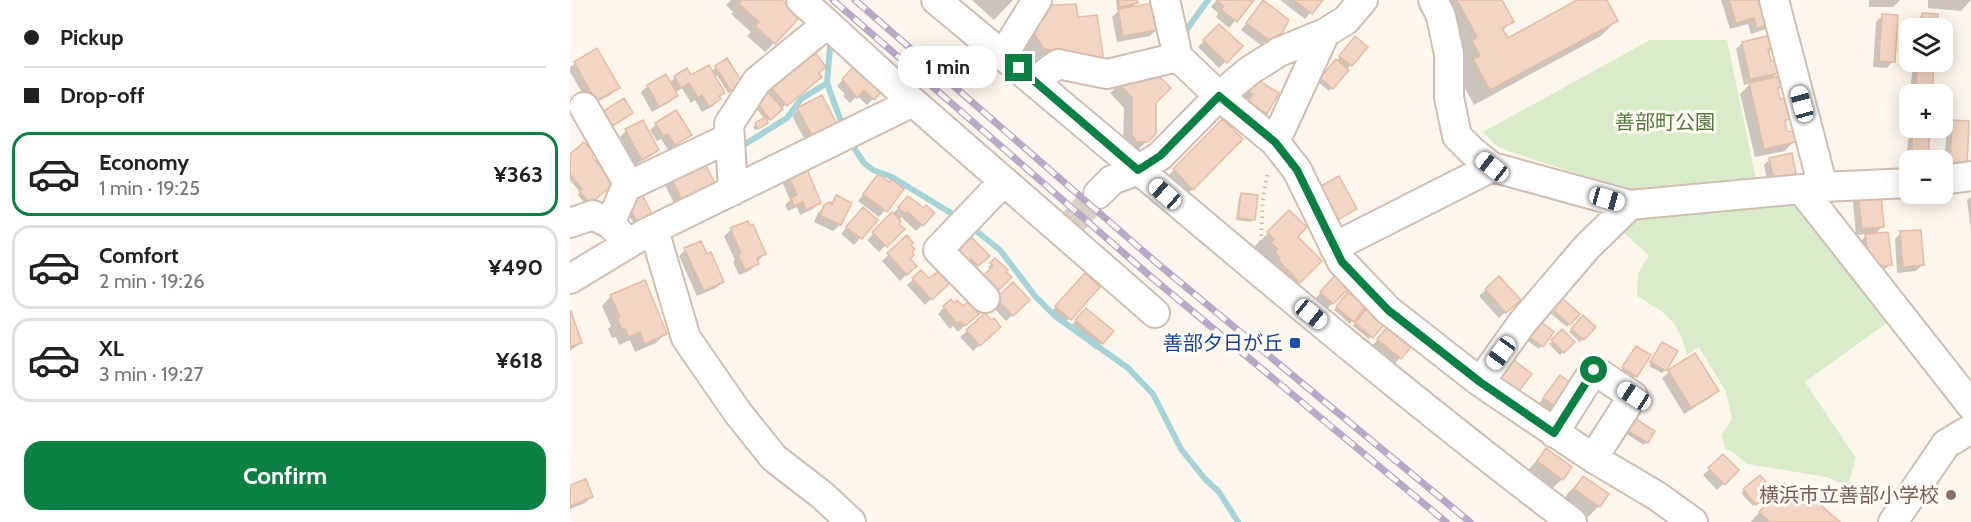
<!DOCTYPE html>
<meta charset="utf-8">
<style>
body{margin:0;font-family:Cabin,"Noto Sans JP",sans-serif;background:#f6f6f6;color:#222;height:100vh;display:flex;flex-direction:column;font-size:22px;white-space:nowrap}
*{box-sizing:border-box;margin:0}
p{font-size:20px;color:#767676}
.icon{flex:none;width:33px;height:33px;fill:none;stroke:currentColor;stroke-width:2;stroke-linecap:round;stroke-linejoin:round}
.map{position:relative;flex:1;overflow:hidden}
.details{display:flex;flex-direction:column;background:#fff;width:570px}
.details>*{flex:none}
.top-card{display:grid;align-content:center;height:132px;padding:0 24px;background:#fff}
.buttons{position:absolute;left:1329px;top:18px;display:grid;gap:12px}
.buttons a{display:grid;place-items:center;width:54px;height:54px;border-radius:12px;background:#fff;box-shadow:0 3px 15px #0003;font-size:30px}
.end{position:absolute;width:27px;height:27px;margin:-14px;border:8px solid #0b8043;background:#fff;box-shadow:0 0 0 3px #fff}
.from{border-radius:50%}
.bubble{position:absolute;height:42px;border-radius:18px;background:#fff;box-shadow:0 3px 15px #0003;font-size:20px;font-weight:700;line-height:42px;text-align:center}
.car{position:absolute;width:18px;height:36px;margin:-18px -9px;border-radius:8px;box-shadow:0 0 4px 2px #0007;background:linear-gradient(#fff 24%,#345 0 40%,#fff 0 76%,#345 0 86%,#fff 0)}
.top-card b{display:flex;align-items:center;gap:21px;height:57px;font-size:22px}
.top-card b+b{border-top:2px solid #e0e0e0}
.top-card i{width:15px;height:15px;background:#222}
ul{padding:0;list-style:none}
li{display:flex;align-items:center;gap:18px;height:84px;margin:0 12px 9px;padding:0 12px;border:3px solid #e0e0e0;border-radius:18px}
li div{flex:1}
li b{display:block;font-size:22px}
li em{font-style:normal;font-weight:700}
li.current{border-color:#0b8043}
li>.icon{width:54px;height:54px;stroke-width:1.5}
.action{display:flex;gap:12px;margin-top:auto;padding:12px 24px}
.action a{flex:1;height:69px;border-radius:18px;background:#0b8043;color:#fff;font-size:24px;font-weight:700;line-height:69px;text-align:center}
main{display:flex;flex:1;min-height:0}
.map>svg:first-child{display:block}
.green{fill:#d8ecc9}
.shadow{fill:#0003}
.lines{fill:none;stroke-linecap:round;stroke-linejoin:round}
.stream{stroke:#a5d3da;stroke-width:6}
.building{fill:#f3d5c3;stroke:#e6bba3;stroke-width:1.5}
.minor-tunnel{stroke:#dcd0c4;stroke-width:28;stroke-dasharray:28 14;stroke-linecap:butt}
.minor-casing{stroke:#d1beb0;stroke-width:32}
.path{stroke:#d9b8a5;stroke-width:4;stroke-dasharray:1.5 4.5;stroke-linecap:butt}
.minor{stroke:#fff;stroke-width:28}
.rail-casing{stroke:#b9a8c9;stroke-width:7}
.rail{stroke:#fffaf3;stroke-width:4.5;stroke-dasharray:14;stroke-linecap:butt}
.route{stroke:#0b8043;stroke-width:8}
.transit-dot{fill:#1a4fb4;stroke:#fffaf3;stroke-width:2}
.education-dot{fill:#8d6e63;stroke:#fffaf3;stroke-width:2}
.labels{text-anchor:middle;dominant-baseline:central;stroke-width:6;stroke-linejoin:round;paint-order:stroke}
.park-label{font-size:20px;fill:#537a41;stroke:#fffaf3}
.transit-label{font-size:20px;fill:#164399;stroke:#fffaf3;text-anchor:end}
.education-label{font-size:20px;fill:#785e54;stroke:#fffaf3;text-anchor:end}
</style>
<main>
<section class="details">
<div class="top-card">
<b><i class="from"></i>Pickup</b>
<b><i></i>Drop-off</b>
</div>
<ul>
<li class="current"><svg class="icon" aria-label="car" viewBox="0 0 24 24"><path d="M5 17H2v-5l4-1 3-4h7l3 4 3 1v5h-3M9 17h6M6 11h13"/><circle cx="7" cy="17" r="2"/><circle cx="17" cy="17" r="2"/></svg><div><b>Economy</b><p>1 min · 19:25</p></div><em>¥363</em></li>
<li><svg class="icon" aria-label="car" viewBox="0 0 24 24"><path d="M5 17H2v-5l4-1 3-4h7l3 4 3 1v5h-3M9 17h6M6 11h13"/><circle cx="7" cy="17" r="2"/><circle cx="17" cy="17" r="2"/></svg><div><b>Comfort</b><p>2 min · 19:26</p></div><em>¥490</em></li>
<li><svg class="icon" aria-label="car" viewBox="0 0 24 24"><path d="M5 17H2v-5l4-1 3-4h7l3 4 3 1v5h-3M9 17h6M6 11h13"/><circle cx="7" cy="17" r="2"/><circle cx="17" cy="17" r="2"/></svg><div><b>XL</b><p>3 min · 19:27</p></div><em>¥618</em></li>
</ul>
<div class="action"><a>Confirm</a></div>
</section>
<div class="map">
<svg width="1401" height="522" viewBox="0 0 1401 522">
<rect width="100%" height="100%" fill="#fdf6ec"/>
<path class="green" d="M1080,40H1157L1191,203L1229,196L1324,318L1235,382L1286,458L1278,486L1256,477L1177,464L1164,453L1155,449L1152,435L1162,419L1156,392L1129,347L1117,355C1108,320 1097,314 1067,296L1068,273L1079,256L1051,230L1067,213L1103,206L938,151L924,144L913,132Z"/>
<path class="shadow" d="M161,0H210L204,43L195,52L177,36L181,32L161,14L163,12L156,5Z
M402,0H443L424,20Z
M546,0H565L566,3L560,9L586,30L580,36L547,42L542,17L552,8L547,9Z
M647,0H682L659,28L646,17L648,13L641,7Z
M710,0H751L735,19Z
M863,0H931L942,21L932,31L937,40L1011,0H1035L1046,21L1031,36L904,105L888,76L894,70Z
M1151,0H1188L1202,23L1196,29L1181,34L1178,24L1160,29Z
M1299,0H1330L1323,7H1299Z
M1358,0H1401L1391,11L1358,8Z
M687,9L710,32L703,39L692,46L671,30Z
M1352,15L1367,16L1366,28H1345L1346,21Z
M1312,16L1323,61L1317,68L1303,67L1306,22Z
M507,18L517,77L458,63L449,49L454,23Z
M649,26L671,46L649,68L628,47Z
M786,38L796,47L759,91L748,82Z
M1172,43L1203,48L1198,53L1200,63L1208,72L1201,80L1211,86L1207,91L1209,101L1218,119L1214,123L1216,134L1224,141L1215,151L1185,157L1170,94L1181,83L1174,85L1166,49Z
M26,50L48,87L42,94L20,106L0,72V67Z
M1343,62H1363L1358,67L1363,68L1361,94H1340L1342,73L1347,67H1343Z
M286,66L313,88L297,105L287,96L280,103L273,96L275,94L267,86Z
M146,67L169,87L158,93L147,75L144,77L154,92L143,106L132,112L125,100L121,103L112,88L105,93L107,96L100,102L82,112L71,92L78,86L99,83L105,77H121L141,72Z
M247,73L244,83L209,110L193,126L185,130L183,127L195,119L183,105L200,85Z
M555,79L584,102V134L567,151L553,145L554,108L540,93Z
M678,86L696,113L689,119L671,97Z
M228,109L260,132L237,144L222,116Z
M652,121L671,139L616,195L597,177Z
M1383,121L1391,166L1374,165L1377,128Z
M86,124L120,135L99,151L91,139L87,141L80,130Z
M1340,124V128H1359L1356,160H1340V170L1335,169Z
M56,131L87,150L81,156L65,165L50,137Z
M1221,155L1200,194L1194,165L1200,159Z
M0,156L43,183L17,206L8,195L10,192L0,180Z
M131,159L144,185L106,207L93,181Z
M308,176L332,190L309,217L288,201Z
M220,178L250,202L243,209L230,215L227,207L218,211L215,205L220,200L213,184Z
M672,194L684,219L681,222L666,220L669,197Z
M1289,196L1312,227L1304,235L1320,264L1314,270L1294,273L1290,242L1298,234L1286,235L1283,202Z
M267,197L280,203L270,225L263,231L244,222L248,213Z
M1401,197V229L1397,200Z
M332,204L352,225L346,231L331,217L327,224L332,229L309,252L297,240Z
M54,205L80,214L64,224Z
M719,212L726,237L750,261L714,297L683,248Z
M287,215L306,220L284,245L271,234Z
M161,230L194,254L181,270L169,275L163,262L165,260L154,236Z
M1331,233L1352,265L1346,271L1327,273L1325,239Z
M337,237L338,259L345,266L330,281L312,261Z
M115,250L152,282L146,288L127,296L109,256Z
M418,256L401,271L381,262Z
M425,260L440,277L425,291L412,278L421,270L418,267Z
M351,272L359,280L379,282L355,305L337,285Z
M767,275L779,286L756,310L745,299Z
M929,278L949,300L929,318L909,296Z
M508,281L528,287L493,325L480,313Z
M443,284L458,300L436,321L421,305Z
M778,294L794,307L780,324L764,310Z
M41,296L96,333L86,343L65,352L60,340L49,345L46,337L42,338L38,329L41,326L32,306Z
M991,299L1008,314L997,327L979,312Z
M380,301L406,314L388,332L383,326L380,329L368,314Z
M797,310L813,323L799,339L783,326Z
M0,313L11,343L0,351Z
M415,315L423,333L403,351L390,337Z
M510,316L532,343L525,349L500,327Z
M1013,317L1024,327L1010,342L999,332Z
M966,325L982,333L969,349L955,339Z
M992,331L1003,342L990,355L979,344Z
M813,333L830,358L824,364L802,346Z
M1092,344L1095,370L1092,373L1079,366Z
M1063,351L1066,376L1063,378L1051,371Z
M1125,355L1147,391L1141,397L1114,414L1092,378L1099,372Z
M984,384L1004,388L982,415L968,405Z
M1061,422L1077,442L1074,445L1055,433Z
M976,450L992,479L977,494L952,477Z
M1153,456L1167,470L1147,490L1133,475Z
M1190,477L1201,490L1183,506L1171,493Z
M1013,478L1037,494L1029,506L1013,522L990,505L998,493Z
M0,486L21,497L15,503L0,509Z
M1205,494L1267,522H1181Z"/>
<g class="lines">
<path class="stream" d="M612,36L638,0
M260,47L257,83L273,127
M281,143L294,163L303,170L322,177L389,218
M169,148L217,118L231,99L257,83
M400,226L430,250L465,296L485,316L558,368L583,394L611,449L635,479L649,492L668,522"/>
</g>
<path class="building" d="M170,0H212L230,17L205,44L185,26L189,22L169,4L171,2Z
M548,0H567L568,3L550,7Z
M646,0H684L667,22L651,10L654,6Z
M693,0L719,20L712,33L699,40L676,23Z
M724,0H753L742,14Z
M887,0H932L944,22L932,28L938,38L1007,0H1037L1048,21L920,90L903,59L910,56L902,41L907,37Z
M1159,0H1189L1192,8L1204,23L1187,28L1184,18L1166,23Z
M583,3L587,30L553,36L548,9Z
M506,4L508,17L527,15L534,62L520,63L473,48L464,33L469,6Z
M1352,13L1368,14L1367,28H1351Z
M1312,14L1328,15L1325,62L1309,61Z
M649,24L673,46L657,63L633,40Z
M1201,35L1204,48L1198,49L1201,61L1207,60L1210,73L1180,79L1172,42Z
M785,36L798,47L782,66L769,56Z
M27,48L50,88L26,101L4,62Z
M243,50L256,67L249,73L252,77L217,106L199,84Z
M157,58L173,84L161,91L145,66Z
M766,59L779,70L763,89L750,78Z
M286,64L315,88L304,100L294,90L287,98L272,79Z
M139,65L155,93L149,96L151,99L139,107L132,95L128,98L119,83L111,88L104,76L117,68L121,75Z
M1347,65L1364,66L1362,94H1346Z
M96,74L108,96L89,107L77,85Z
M587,74L601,88L586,103V134L578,142H567L562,135V98L549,83Z
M1210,76L1213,87L1208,88L1210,99L1215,98L1220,119L1215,120L1217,132L1223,131L1226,142L1194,149L1179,83Z
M684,78L709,93L697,114L678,102L683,94L677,91Z
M196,90L213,109L201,120L185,101Z
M252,95L268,126L244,139L227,108Z
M54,98L63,113L41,127L32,112Z
M106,110L122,135L105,145L98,134L94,136L85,123Z
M195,117L198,123L188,129L185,123Z
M652,119L673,139L623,190L603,169Z
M73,120L89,150L72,160L55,129Z
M1382,120L1399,121L1397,168L1380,167Z
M1343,128H1360L1358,160H1341Z
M14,142L25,154L22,157L45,183L20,204L9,191L12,189L0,174V154Z
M1222,153L1228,184L1206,189L1199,158Z
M131,157L146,185L113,202L99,174Z
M237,169L251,203L236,210L233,202L224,206L221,198L227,195L219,177Z
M308,174L319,182L321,179L334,189L317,212L293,194Z
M769,176L787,209L764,222L745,189Z
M1311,192L1314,227L1292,229L1288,194Z
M71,193L82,214L67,222L56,201Z
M671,193L688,195L685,220L668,218Z
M266,195L282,203L271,225L250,215L254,205L259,202L262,205Z
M338,196L354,208L356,205L365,213L353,226L338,212L336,214L328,207Z
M293,207L308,220L292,239L276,227Z
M719,210L737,227L728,237L752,261L730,283L708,260L710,258L705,252L708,249L701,243L704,239L697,232Z
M322,212L331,221L329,224L335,229L317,247L302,232Z
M178,221L180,226L183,224L196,254L187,258L189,264L175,270L168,254L171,253L160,228Z
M1351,230L1354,265L1333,267L1330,231Z
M1318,232L1322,265L1300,267L1295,234Z
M398,234L420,256L408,266L401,259L396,264L384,246Z
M337,235L343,243L341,245L345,249L342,252L344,255L340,259L347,266L337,275L317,253Z
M131,241L137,254L141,252L154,282L134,291L114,248Z
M425,258L438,270L436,272L442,277L429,290L414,275L423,266L420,263Z
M351,270L359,278L368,272L371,275L373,273L381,282L362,300L342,278Z
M515,273L530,287L501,320L485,306Z
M767,273L781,286L763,304L750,292Z
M929,276L951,300L936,313L915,289Z
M75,280L97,334L74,344L70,332L58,337L55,328L52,330L47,318L50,317L40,295Z
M443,282L460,300L443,316L426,298Z
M778,292L796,307L784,322L766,307Z
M991,297L1010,314L1000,325L981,308Z
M381,299L384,303L387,300L393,306L398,302L409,314L395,326L390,321L387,324L373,306Z
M516,308L544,331L533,344L505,320Z
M797,308L815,323L803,338L785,323Z
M1,311L12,343L0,347V312Z
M415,313L421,320L424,318L431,327L410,346L396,330Z
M1013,315L1026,327L1014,340L1001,329Z
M969,320L984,332L973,347L957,335Z
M819,325L843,345L831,359L807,339Z
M992,329L1005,342L994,353L981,340Z
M1092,342L1108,351L1096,371L1080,362Z
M1066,346L1081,355L1067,377L1052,367Z
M1125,353L1149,391L1121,408L1098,370Z
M940,357L962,374L946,395L924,378Z
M990,375L1006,387L990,410L973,398Z
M1064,418L1085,431L1078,443L1056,430Z
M976,448L1002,467L993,480L967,461Z
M1153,454L1169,470L1155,485L1138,468Z
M1190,475L1203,490L1186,505L1173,489Z
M1013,476L1039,494L1030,507L1004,489Z
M16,479L23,497L0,506V485Z
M1214,483L1241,505L1245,500L1270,522H1200L1189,512Z"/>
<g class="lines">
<path class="minor-tunnel" d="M502,223L528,194"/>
<defs>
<path id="minor" d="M231,0L343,102L585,313
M366,0C578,175 783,357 1002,522
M595,0L608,57L649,96L705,142L727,170L772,262L818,310L910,382L1023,458L1087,496L1123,522
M863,0L871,16L879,54V97L887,136L903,152L922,167L1060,205
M1204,0L1253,187
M433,55L467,0
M465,81L488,64L537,74L608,57
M14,107L59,185
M705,142L755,33
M1372,180L1401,176
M1232,190L1401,405
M163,191L159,124L187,81L257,24
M528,194L542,180L568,170L590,156L649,96L679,71L709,52L755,33L776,20L793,0
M0,223L23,215L40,224
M84,230L116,338L168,413L204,458L252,495L281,522
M59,243L40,224L56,187L159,138
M764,247L922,167
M0,279L76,233L343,102
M415,298L368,250L434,181
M910,382L952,323L1017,247L1060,205L1253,187L1340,183
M984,433L1024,370L1063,396L1023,458
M1323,522L1376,444L1401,429"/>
</defs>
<use href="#minor" class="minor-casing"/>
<path class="path" d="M691,242L693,197L698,172"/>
<use href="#minor" class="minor"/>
<defs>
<path id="rail" d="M263,0L580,276L876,522
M285,0L588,264L900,522"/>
</defs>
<use href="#rail" class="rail-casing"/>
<use href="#rail" class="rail"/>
</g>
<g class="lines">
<path class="route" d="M449,68L568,170L590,156L649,96L705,142L727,170L772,262L818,310L910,382L984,433L1024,370"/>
</g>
<rect class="transit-dot" x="719" y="337" width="12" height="12" rx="3"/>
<circle class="education-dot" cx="1381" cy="495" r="6"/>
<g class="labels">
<g class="park-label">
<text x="1095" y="122">善部町公園</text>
</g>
<g class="transit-label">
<text x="713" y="343">善部夕日が丘</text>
</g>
<g class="education-label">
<text x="1369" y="495">横浜市立善部小学校</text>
</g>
</g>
</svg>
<div class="buttons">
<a><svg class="icon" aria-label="layers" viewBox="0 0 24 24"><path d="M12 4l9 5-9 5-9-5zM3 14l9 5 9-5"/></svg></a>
<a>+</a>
<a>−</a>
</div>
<i class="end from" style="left:1024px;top:370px"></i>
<i class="end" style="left:449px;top:68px"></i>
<div class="bubble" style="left:328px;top:46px;width:99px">1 min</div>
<i class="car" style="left:1232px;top:104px;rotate:345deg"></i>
<i class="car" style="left:922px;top:167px;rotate:308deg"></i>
<i class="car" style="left:595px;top:194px;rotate:311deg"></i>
<i class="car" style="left:1037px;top:199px;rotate:106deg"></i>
<i class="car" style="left:741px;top:314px;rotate:129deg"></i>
<i class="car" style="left:931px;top:353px;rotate:216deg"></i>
<i class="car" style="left:1064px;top:396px;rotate:303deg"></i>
</div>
</main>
